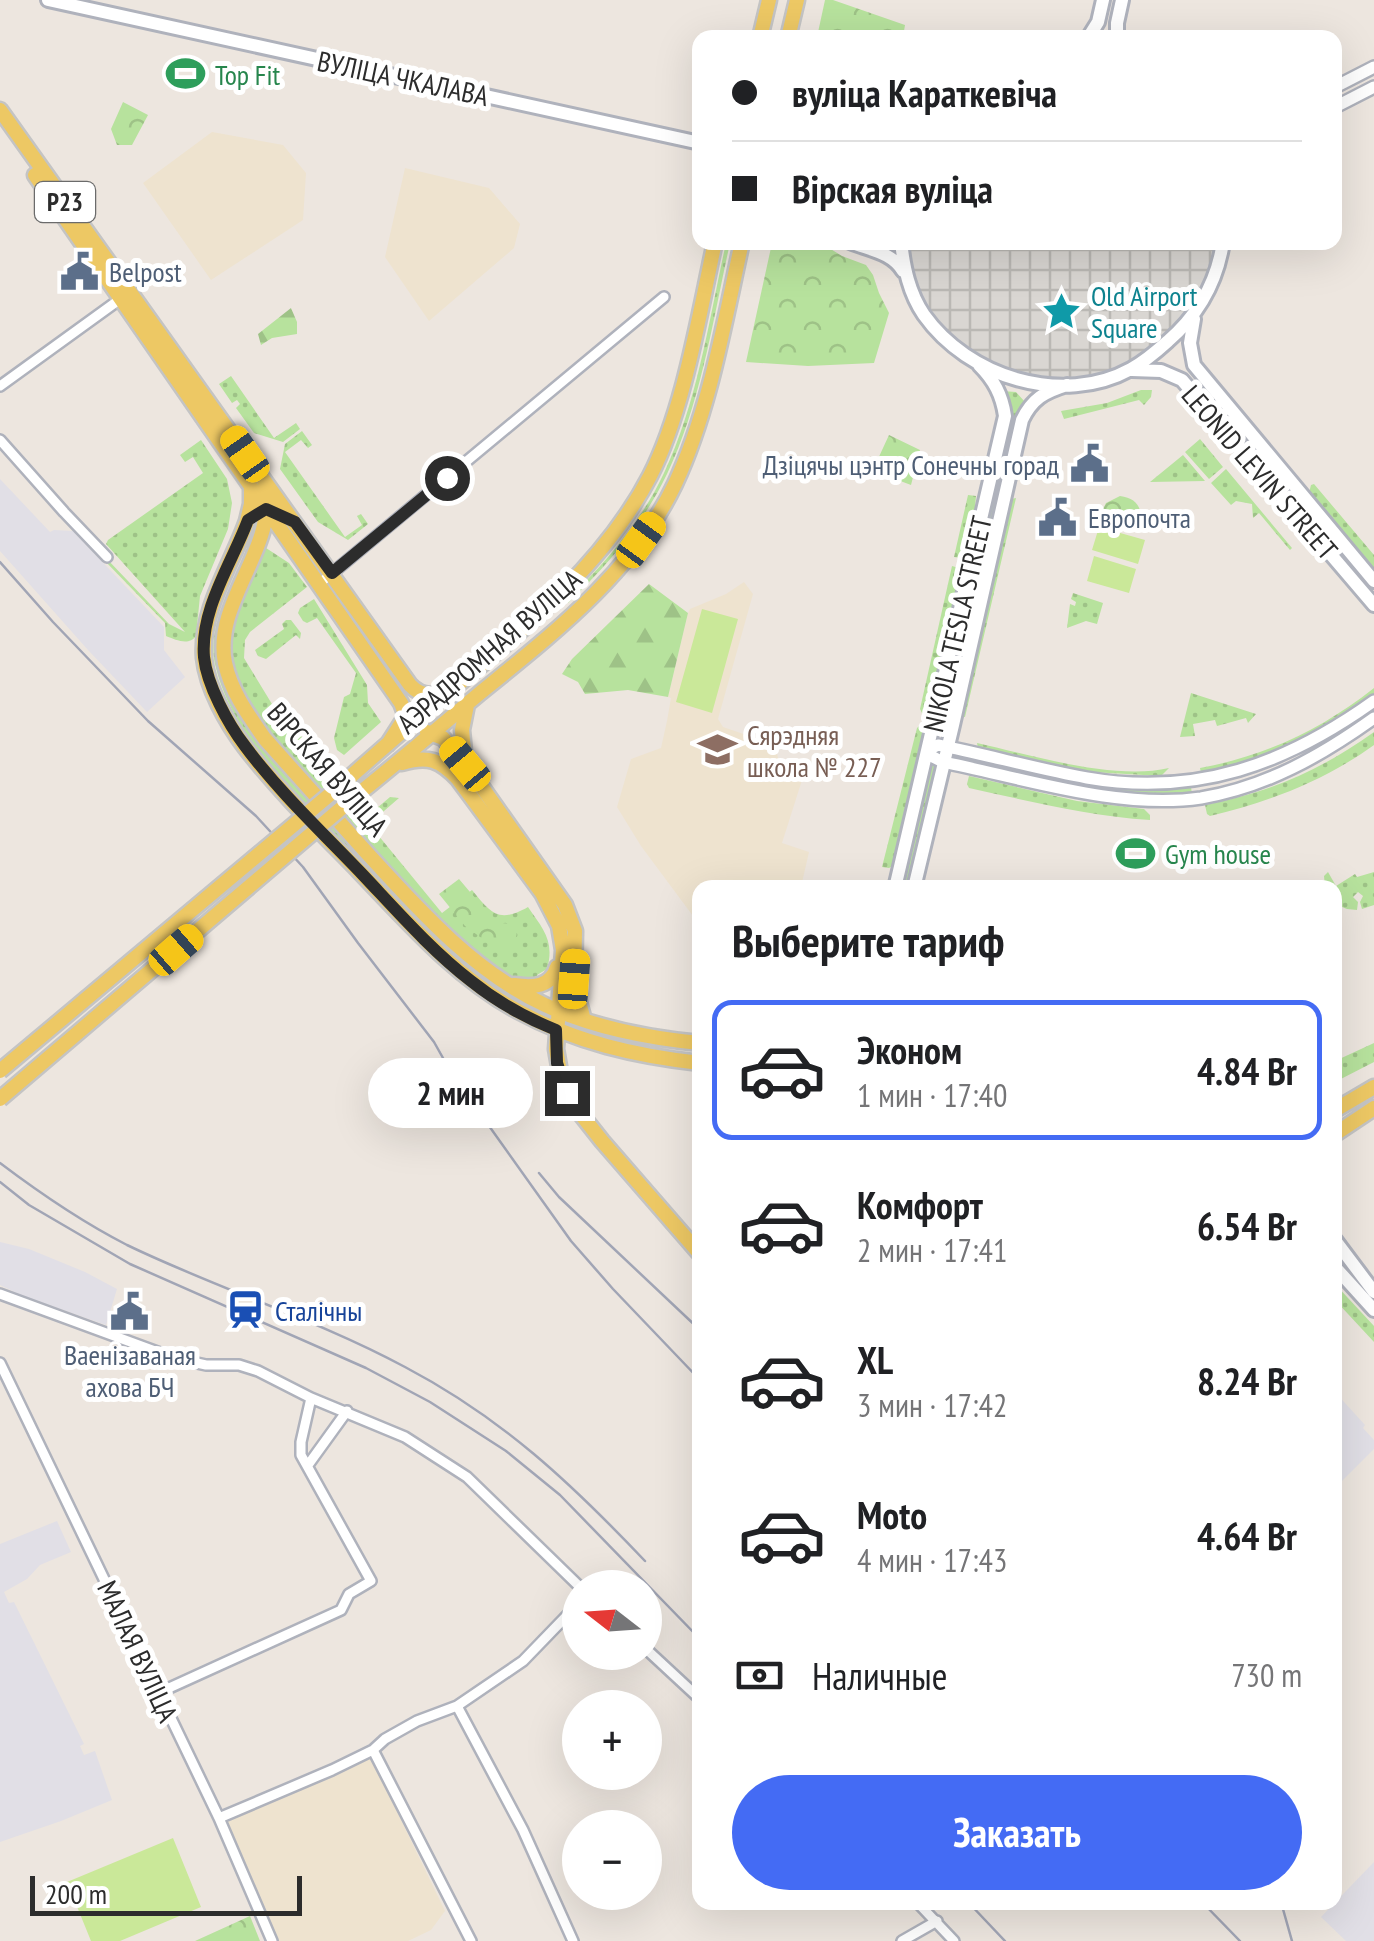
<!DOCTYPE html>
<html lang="ru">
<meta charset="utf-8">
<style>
body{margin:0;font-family:"PT Sans Narrow",sans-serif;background:#f6f6f6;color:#202124;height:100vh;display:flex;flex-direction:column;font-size:38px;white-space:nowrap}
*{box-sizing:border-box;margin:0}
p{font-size:32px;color:#757577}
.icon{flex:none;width:55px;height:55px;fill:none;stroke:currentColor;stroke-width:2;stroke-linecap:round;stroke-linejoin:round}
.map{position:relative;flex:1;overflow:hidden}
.panel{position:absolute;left:692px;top:880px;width:650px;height:1030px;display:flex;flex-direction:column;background:#fff;border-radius:20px;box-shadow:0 10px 40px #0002}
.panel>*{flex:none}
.banner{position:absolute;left:692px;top:30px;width:650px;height:220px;border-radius:20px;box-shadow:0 10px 40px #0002;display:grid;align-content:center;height:220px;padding:0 40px;background:#fff}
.needle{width:65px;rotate:287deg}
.controls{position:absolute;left:562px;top:1570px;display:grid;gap:20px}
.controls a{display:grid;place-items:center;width:100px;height:100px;border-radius:50%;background:#fff;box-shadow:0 10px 40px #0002;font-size:50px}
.scale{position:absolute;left:30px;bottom:25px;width:272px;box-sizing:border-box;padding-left:10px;border:5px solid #2c2c2c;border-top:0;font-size:28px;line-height:35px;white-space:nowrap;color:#2c2c2c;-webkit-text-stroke:8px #fff;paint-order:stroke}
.end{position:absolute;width:45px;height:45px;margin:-22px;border:12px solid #2c2c2c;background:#fff;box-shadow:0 0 0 5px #fff}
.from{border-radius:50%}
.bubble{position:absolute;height:70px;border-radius:35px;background:#fff;box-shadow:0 10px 40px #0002;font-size:32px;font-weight:700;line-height:70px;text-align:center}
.car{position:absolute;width:30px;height:60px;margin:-30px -15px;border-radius:12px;box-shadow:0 0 8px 2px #0007;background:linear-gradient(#f5c518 24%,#345 0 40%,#f5c518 0 76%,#345 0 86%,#f5c518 0)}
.banner b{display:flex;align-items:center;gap:35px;height:95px;font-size:38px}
.banner b+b{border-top:2px solid #e0e0e0}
.banner i{width:25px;height:25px;background:#202124}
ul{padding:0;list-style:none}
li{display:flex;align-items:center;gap:30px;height:140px;margin:0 20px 15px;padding:0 20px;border:5px solid transparent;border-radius:20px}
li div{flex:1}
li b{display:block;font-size:38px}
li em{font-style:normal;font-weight:700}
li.active{border-color:#446bf4}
li>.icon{width:90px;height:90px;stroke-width:1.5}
h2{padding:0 40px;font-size:45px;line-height:120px}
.pay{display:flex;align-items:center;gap:25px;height:110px;padding:0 40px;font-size:38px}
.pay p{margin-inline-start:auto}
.action{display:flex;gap:20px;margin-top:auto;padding:20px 40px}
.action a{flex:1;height:115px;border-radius:60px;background:#446bf4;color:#fff;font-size:40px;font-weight:700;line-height:115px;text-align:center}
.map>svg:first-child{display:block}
.industrial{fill:#e1dfe6}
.education{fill:#eee3cf}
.grass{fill:url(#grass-dots)}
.forest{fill:url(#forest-firs)}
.park{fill:url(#park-crowns)}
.pitch{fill:#cae899}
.plaza{fill:url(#plaza-grid)}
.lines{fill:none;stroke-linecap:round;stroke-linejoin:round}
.minor-casing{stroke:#afb2bc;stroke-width:14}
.tertiary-casing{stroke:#afb2bc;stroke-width:16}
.secondary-casing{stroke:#afb2bc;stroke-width:18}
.primary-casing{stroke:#c4c4c4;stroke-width:19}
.minor{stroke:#fff;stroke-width:9}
.tertiary{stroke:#fff;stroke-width:11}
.secondary{stroke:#fff;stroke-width:12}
.primary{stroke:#edc864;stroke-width:14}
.rail{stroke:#a1a5b5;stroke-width:2.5}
.primary-bridge-casing{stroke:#c4c4c4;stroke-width:19;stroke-linecap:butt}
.primary-bridge{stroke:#edc864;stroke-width:14}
.route{stroke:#2c2c2c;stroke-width:12}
.labels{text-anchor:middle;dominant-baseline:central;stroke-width:10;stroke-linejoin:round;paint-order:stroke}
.shield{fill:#fff;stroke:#6b6b6b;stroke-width:2.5}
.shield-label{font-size:25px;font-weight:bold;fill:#2c2c2c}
.leisure-label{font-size:28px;fill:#27864d;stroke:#fff;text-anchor:start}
.street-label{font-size:28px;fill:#2c2c2c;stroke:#fff}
.service-label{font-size:28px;fill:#4e5e75;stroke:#fff;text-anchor:start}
.culture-label{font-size:28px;fill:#0d838f;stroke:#fff;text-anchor:start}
.education-label{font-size:28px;fill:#785e54;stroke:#fff;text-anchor:start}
.transit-label{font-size:28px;fill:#164399;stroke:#fff;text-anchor:start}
</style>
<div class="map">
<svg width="1374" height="1941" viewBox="0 0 1374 1941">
<defs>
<pattern id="grass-dots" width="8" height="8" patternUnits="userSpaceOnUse" patternTransform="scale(2.5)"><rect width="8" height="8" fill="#b7e29d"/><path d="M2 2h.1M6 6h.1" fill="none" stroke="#9ec287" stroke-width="1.8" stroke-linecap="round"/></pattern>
<pattern id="forest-firs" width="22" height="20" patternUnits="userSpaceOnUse" patternTransform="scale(2.5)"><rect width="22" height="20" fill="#b7e29d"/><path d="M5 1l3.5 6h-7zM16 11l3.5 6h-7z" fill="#9ec287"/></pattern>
<pattern id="park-crowns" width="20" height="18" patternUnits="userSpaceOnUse" patternTransform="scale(2.5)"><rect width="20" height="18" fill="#b7e29d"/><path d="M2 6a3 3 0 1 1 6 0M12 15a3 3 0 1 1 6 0" fill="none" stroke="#9ec287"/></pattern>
<pattern id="plaza-grid" width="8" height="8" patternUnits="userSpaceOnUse" patternTransform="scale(2.5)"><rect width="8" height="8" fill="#d9d6d2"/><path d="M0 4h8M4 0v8" fill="none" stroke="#bab8b4"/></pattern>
</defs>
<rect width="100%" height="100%" fill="#ede6df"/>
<path class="industrial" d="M0,479L50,532L54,530L73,531L164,627V650L185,677L147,712L88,650L0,551Z
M0,1242L29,1249L85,1272L117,1289L106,1325L23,1296L0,1285Z
M1335,1392L1365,1425L1363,1428L1374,1440V1449L1335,1488Z
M57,1521L71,1552L40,1565L27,1579L4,1592L9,1603L14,1602L84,1744L80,1746L84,1755L95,1751L112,1800L61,1821L0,1842V1544Z
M1374,1862V1941H1346L1321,1917Z"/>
<path class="education" d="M212,132L283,145L306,173L303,220L211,280L143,183Z
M405,168L489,188L520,224L514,248L429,321L385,257Z
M744,582L753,594L718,719L723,727L770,743L776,750L781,769L803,777L782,843L809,852L801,887L700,888V917L693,916L641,846L617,807L631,759L661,748L667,721L671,698L668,697L688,613L690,609L726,594Z
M371,1758L445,1911L431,1930L408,1941H279L226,1822Z"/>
<path class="grass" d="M726,243H730C713,319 701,403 667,474C643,524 608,565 568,603L566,600C606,563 641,522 664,473C698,401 709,319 726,243Z
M231,376L274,438L296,423L300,429L283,442L254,433L236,408L240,404L237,400L232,403L219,384Z
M1141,390H1152L1151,397L1144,405L1139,400L1064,419L1061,411L1107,403Z
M1002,391L1016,392L1025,402L1018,413L975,604L973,603L977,562L1007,414Z
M302,431L312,445L308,448L301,440L285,452L345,537L362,525L357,516L361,514L368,524L348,540L318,522L280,469L285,444Z
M1200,439L1223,467L1209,479L1185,452Z
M201,440L227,479L232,503L228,529L200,596L196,636C189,646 176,640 166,636L165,623L105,561L107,559L169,624L185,632L106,544L108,540L203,473L193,457L185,462L180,455Z
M1183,455L1205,481L1150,482Z
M1226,469L1292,548L1290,550L1259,513L1253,518L1252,504L1236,501L1231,505L1211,483Z
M1314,484L1374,555V573L1309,493L1311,485Z
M968,495L976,496C974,516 975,544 961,558L954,557Z
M1016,498L965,717L959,716L1008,503L1011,499Z
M266,548L289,563L307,587L250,632L245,640L244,658L275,709L322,758L330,761L332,768L328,772L364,819L390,797L399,798L369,824L442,913L472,890C491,913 498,924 528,907C543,929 555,941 547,969L537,975L540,981H516L435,919L330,797C290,766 229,698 231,643C233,610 253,577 266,548Z
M952,566L959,568L962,576L930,716L923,715L920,709Z
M1073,593L1103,603L1097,624L1086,621L1067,628L1070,604L1075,606L1076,602L1071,599Z
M314,599L367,685L368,703L381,722L344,755L337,750L334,738L344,697L350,694L356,673L317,618L307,623L303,621L298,613L300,608Z
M222,607C200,693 261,748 314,806C344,839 374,871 403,903L402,904C341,840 237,755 216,668C210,648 215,626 222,607Z
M286,620H291L301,633L300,639L296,635L266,659L258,656L255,650L284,629L282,624Z
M1374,688V693C1319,734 1269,760 1201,773L1200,768C1266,756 1322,729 1374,688Z
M1191,693L1256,714L1248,723L1246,718L1217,726L1215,720L1193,724L1195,736L1180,737Z
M920,725L927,727L894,865L889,868L882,867L917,728Z
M1374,732V745C1324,781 1269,802 1210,816L1207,814L1205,805C1271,792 1319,771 1374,732Z
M977,743C1031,755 1115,781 1169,768L1161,776L1092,772L978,748Z
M973,759L1100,786L1156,789L1191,787L1192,794L1160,796L1102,792L971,765Z
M931,762L936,766L908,887L901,888Z
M969,776L1077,801L1144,809L1150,815V820C1088,816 1029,801 969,788L967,784Z
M1328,872L1336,886L1355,874L1357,877L1374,872V905L1362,909L1360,902L1363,896L1358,892L1353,897L1358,902L1357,910L1347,909L1337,905L1335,888L1325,887L1324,876Z
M1374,1043V1062L1335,1082V1061Z
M1335,1284L1374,1326V1342L1335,1300Z"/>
<path class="forest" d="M291,308L297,322V334L272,338L261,345L258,334Z
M649,584L688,613L668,697L628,690L585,694L578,682L562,674L572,659Z"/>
<path class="park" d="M825,0H833L905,25L903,37H817Z
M123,102L148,115L132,145H117L111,129Z
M772,243H821L842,256L866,265L873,275L879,293L889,313L874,363L808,366L746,362Z
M889,435L920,450L911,485L895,479L877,461Z
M1120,496C1138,498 1143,510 1141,526L1101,513L1106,503Z
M459,879L492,918L500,923L515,924C520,937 513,946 502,953L465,926L439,894Z
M250,1916L260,1941H195Z"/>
<path class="pitch" d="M1099,527L1145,540L1138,564L1092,550Z
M1094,556L1136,569L1129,593L1087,581Z
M702,609L738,619L712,713L676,702Z
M173,1838L201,1907L120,1941H91L67,1882Z"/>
<path class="plaza" d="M905,243H1219L1214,270L1196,309L1126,370L1064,382L1003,371L962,350L929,313L916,287Z"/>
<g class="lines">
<defs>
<path id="minor" d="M0,386L123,297
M0,440L64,512L107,557
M319,584L664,297
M0,1294L174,1358L206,1365H239L258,1371L311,1398L405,1437L467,1477L581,1588
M0,1363L219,1818L272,1941
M308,1465L347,1411
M645,1648L700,1699
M158,1693L341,1610L349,1594L371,1581L301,1455V1442L311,1398
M457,1706L523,1830L573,1941
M373,1750L471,1941
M219,1818L332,1770L373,1750L385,1739L417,1721L457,1706L523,1661L580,1602
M917,1902L954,1941
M902,1941L937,1921"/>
<path id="tertiary" d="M1335,87L1374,67
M1335,107L1374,87
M928,750L933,757L943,762C1023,778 1119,810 1201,798C1266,787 1321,756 1374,718
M928,750L938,745C988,755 1037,769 1087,778C1197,797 1286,764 1374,701"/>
<path id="secondary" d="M48,0L700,143
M1088,38L1098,22L1103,0
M1117,38V23L1122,0
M850,242C869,250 892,252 903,271
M901,242C904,268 909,293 924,315C968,377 1062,407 1131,369C1144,362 1157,351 1168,341C1198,315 1217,282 1223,242
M1194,319L1190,343L1194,365L1374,581
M1132,370L1161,371L1182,380L1374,605
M895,888L1005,416C1002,395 994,380 979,365
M914,888L953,725L1022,420C1032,399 1044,392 1067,385
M1335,1240L1374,1292
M1335,1267L1374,1310"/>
<path id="primary" d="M760,38L769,0
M788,38L797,0
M0,110L410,685C424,700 438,695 454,688
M35,175L401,703L406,716L388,744
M265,482C267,500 267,519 261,536C248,577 216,619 225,663C231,692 249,716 265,739C299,777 333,815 367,853C419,910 474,972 545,1005C594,1028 647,1038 700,1043
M251,489V504L247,521C232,564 200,610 204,658C207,688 227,723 245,747C279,791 320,831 359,871C408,922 455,977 518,1011C575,1042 636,1056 700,1063
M427,732L443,738L465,763L565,905L575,931L574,984L584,1020
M465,762L462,730L467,705
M402,763C428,755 440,760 458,779L542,893L559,926L563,950L556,1049L560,1072L572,1103L602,1141L700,1254
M340,786C378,752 416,719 455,687C528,626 606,561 650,476C684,410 699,315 715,242
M351,800C395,765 437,729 480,693C554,633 633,572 675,484C710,409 724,323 742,242
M514,985C533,988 551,987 557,967
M1335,1110L1374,1087
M1335,1134L1374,1108"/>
</defs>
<use href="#minor" class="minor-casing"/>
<use href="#tertiary" class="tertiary-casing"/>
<use href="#secondary" class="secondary-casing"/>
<use href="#primary" class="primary-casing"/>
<use href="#minor" class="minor"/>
<use href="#tertiary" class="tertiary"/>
<use href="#secondary" class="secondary"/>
<use href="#primary" class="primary"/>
<path class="rail" d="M0,562L53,622L148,721L256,816L303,867L358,943L434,1042L452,1074L571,1241L613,1289L700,1380
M0,1163C41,1194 82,1222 127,1245C218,1289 316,1319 405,1367C502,1418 570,1482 645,1561
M539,1173L559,1197L700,1330
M0,1182L29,1205L130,1264L366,1368L430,1402L506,1451L560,1495L700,1639
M968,1902L1005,1941
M1202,1902L1240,1941
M1281,1902L1292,1941"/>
<defs>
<path id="primary-bridge" d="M0,1071L340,786
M0,1099L351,800"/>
</defs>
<use href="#primary-bridge" class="primary-bridge-casing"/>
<use href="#primary-bridge" class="primary-bridge"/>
</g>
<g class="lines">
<path class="route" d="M447,478L332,573L295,522L266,509L248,520C232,563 200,609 204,657C207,685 228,724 245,746C279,792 323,833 363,875C397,911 431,950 471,981C496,1001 526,1018 556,1030L557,1063L567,1093"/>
</g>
<defs>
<symbol id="stadium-bare" viewBox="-9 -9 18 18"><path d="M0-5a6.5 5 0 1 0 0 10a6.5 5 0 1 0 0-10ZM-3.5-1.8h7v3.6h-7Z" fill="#2e9e5b" stroke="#fff" stroke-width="2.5" paint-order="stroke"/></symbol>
<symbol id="civic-bare" viewBox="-9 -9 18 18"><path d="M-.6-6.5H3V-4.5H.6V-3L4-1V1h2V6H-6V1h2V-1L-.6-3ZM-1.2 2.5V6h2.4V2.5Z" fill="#5c6f8a" stroke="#fff" stroke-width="2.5" paint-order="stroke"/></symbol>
<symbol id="sight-bare" viewBox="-9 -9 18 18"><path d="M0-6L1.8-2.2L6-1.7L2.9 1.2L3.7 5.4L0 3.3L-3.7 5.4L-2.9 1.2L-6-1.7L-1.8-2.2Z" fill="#0f9aa8" stroke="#fff" stroke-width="2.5" paint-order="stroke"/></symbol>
<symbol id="school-bare" viewBox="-9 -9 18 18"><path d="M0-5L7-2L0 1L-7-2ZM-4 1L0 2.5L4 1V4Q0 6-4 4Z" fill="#8d6e63" stroke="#fff" stroke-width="2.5" paint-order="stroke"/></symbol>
<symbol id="station-bare" viewBox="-9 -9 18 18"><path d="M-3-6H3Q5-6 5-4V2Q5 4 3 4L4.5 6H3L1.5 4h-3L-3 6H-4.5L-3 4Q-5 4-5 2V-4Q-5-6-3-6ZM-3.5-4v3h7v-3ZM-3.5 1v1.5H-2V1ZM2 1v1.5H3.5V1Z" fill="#1a4fb4" stroke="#fff" stroke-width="2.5" paint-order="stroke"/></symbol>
</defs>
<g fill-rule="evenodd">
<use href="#stadium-bare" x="158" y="46" width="55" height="55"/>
<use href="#civic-bare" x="52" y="244" width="55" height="55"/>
<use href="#sight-bare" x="1034" y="284" width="55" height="55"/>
<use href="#civic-bare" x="1062" y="436" width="55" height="55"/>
<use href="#civic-bare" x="1030" y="490" width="55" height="55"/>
<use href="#school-bare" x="690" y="722" width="55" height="55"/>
<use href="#stadium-bare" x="1108" y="826" width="55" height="55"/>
<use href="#station-bare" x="218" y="1282" width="55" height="55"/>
<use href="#civic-bare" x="102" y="1284" width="55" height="55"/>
</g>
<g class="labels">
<rect class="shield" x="35" y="182" width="60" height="40" rx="8"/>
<g class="shield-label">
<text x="65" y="202">Р23</text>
</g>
<g class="leisure-label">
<text x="215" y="74">Top Fit</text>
<text x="1165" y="853">Gym house</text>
</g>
<g class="street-label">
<text transform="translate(403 78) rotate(12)">ВУЛІЦА ЧКАЛАВА</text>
<text transform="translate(1260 472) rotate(49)">LEONID LEVIN STREET</text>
<text transform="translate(957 624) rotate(-77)">NIKOLA TESLA STREET</text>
<text transform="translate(489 651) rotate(-41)">АЭРАДРОМНАЯ ВУЛІЦА</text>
<text transform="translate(328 769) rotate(49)">ВІРСКАЯ ВУЛІЦА</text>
<text transform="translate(138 1651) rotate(65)">МАЛАЯ ВУЛІЦА</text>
</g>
<g class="service-label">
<text x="109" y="271">Belpost</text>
<text x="1059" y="464" text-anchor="end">Дзіцячы цэнтр Сонечны горад</text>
<text x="1088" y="517">Европочта</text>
<text x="130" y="1354" text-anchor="middle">Ваенізаваная<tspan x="130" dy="32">ахова БЧ</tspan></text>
</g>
<g class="culture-label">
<text x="1091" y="295">Old Airport<tspan x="1091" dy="32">Square</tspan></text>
</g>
<g class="education-label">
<text x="747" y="734">Сярэдняя<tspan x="747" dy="32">школа № 227</tspan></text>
</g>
<g class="transit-label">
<text x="275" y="1310">Сталічны</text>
</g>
</g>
</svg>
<div class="controls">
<a><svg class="needle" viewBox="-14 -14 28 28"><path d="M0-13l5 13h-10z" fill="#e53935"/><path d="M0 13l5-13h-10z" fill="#757577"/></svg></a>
<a>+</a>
<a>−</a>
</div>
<div class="scale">200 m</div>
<i class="end from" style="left:447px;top:478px"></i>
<i class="end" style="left:567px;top:1093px"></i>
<div class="bubble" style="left:368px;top:1058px;width:165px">2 мин</div>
<i class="car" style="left:245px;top:454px;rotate:325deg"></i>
<i class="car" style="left:641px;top:540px;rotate:36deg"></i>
<i class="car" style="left:465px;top:764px;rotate:320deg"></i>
<i class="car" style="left:176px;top:950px;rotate:49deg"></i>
<i class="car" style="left:574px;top:979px;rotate:4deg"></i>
<div class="banner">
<b><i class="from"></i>вуліца Караткевіча</b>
<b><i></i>Вірская вуліца</b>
</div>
<section class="panel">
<h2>Выберите тариф</h2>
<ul>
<li class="active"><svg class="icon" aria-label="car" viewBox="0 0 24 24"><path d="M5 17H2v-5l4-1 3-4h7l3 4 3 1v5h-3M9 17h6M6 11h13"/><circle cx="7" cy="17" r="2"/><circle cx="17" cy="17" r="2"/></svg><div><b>Эконом</b><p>1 мин · 17:40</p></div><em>4.84 Br</em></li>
<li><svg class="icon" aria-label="car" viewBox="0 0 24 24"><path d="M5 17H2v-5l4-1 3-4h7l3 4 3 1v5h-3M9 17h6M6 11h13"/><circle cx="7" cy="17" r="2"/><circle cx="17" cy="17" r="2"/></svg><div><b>Комфорт</b><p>2 мин · 17:41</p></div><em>6.54 Br</em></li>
<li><svg class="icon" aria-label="car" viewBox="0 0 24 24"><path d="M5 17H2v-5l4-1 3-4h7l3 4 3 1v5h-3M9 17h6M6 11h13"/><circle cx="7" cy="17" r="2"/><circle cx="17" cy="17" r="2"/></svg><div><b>XL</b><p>3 мин · 17:42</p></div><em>8.24 Br</em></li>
<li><svg class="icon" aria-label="car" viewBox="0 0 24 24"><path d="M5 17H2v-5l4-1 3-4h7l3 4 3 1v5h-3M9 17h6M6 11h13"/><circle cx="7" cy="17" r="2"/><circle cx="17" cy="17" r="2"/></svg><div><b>Moto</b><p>4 мин · 17:43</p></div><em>4.64 Br</em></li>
</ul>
<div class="pay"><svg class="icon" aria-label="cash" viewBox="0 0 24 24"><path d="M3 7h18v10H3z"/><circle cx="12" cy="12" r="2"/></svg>Наличные<p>730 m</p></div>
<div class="action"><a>Заказать</a></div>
</section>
</div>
